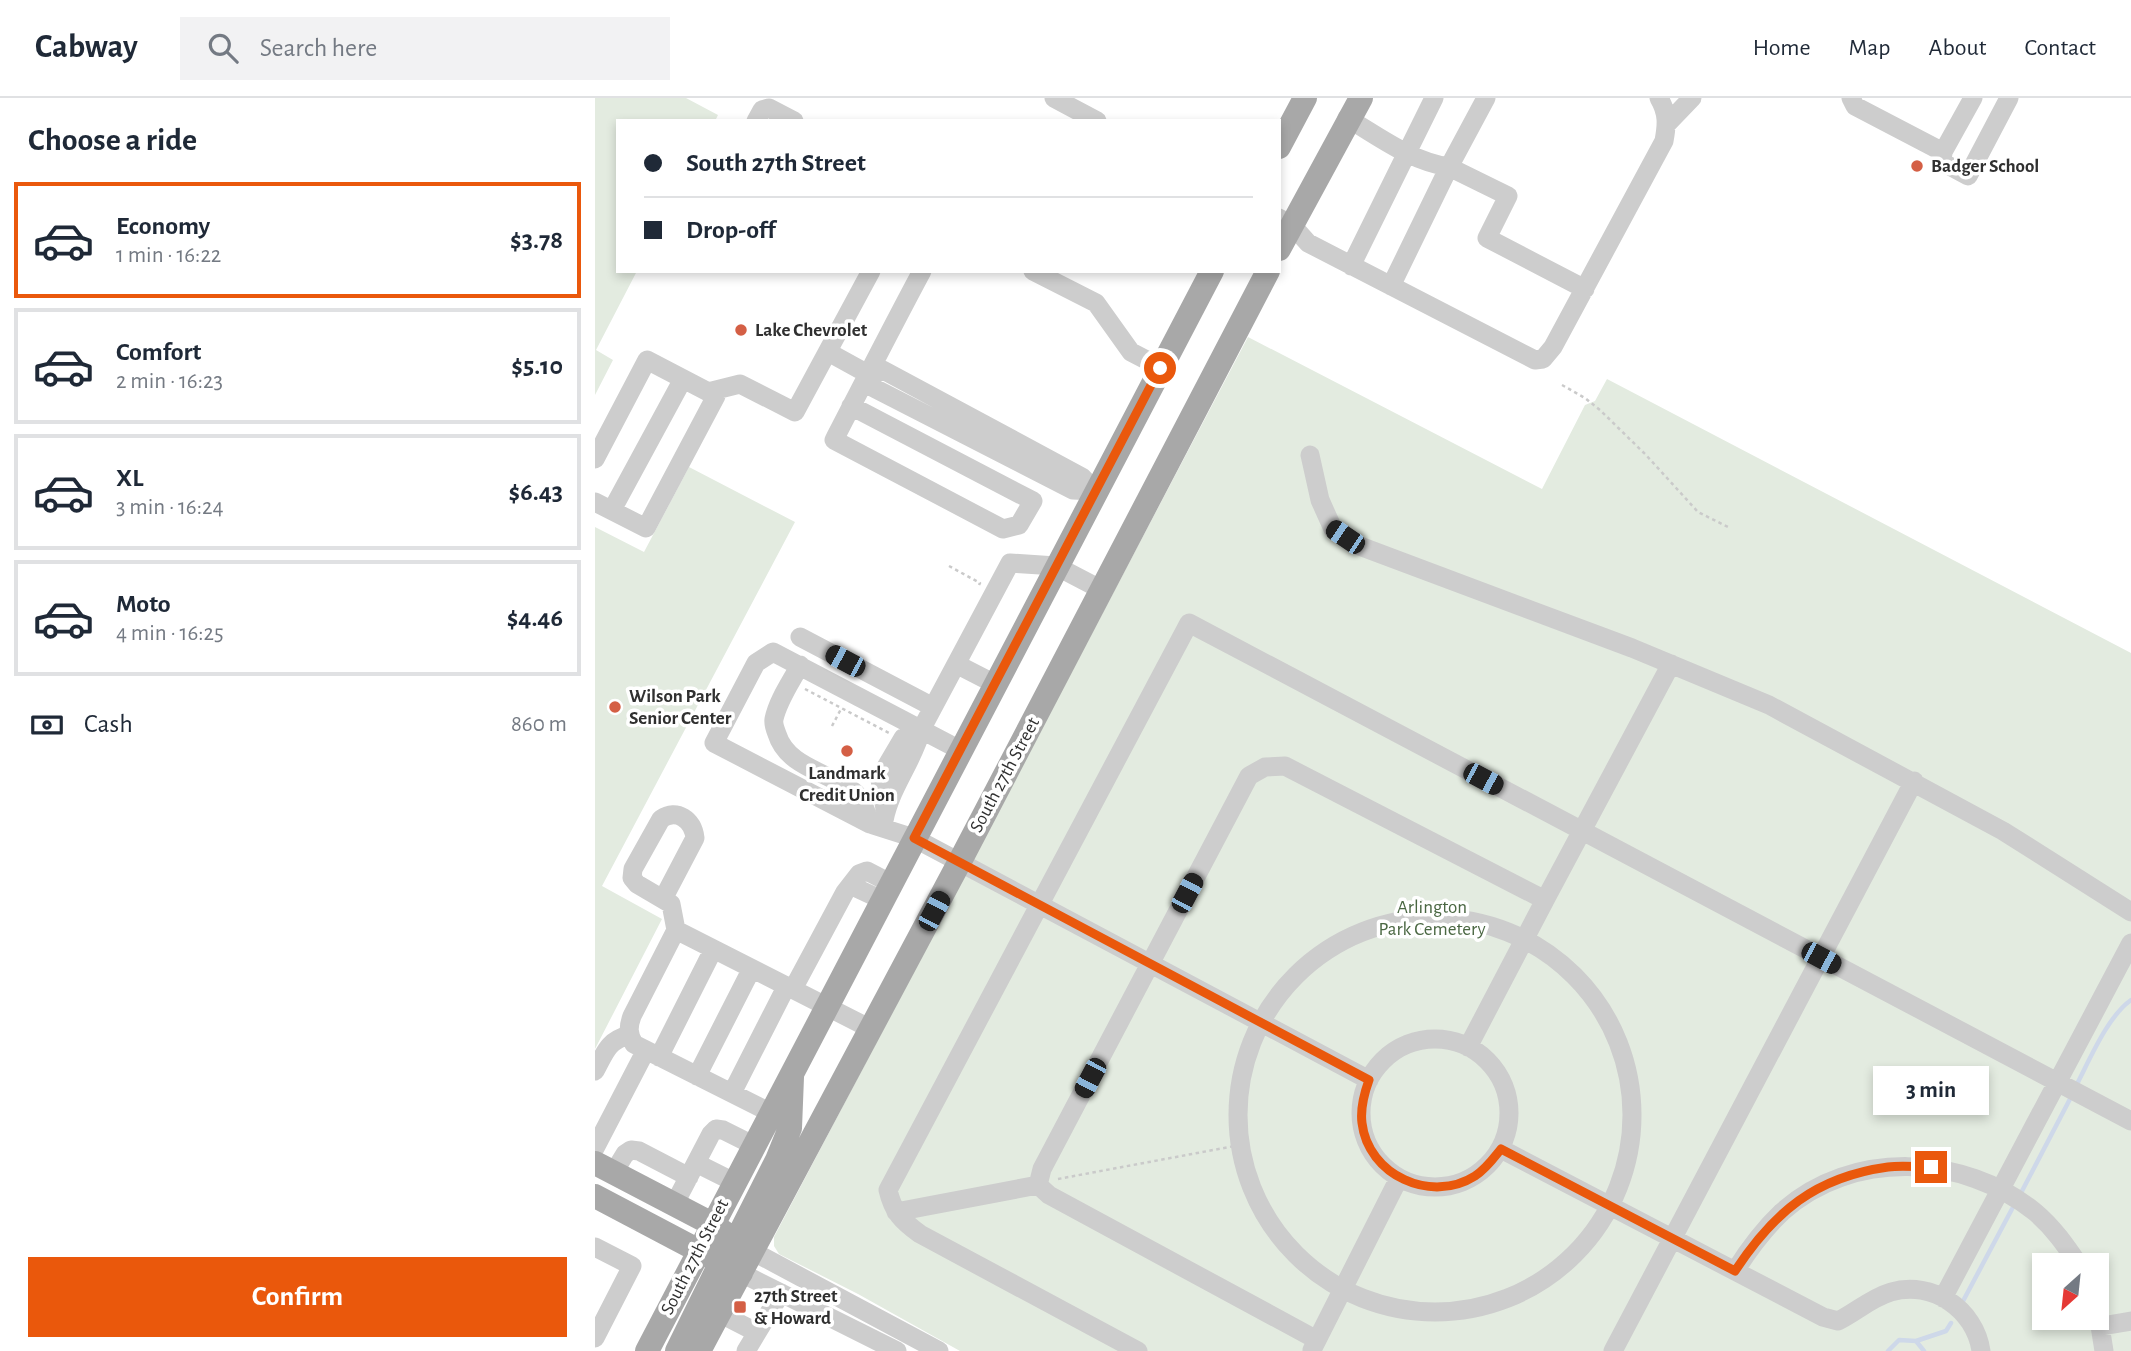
<!DOCTYPE html>
<meta charset="utf-8">
<style>
body{margin:0;font-family:"Alegreya Sans",sans-serif;background:#f2f2f3;color:#1f2937;height:100vh;display:flex;flex-direction:column;font-size:26px;white-space:nowrap}
*{box-sizing:border-box;margin:0}
p{font-size:23px;color:#747a83}
.icon{flex:none;width:38px;height:38px;fill:none;stroke:currentColor;stroke-width:2;stroke-linecap:round;stroke-linejoin:round}
.map{position:relative;flex:1;overflow:hidden}
.sheet{display:flex;flex-direction:column;background:#fff;width:595px}
.sheet>*{flex:none}
.guide{position:absolute;left:21px;top:21px;width:665px;height:154px;border-radius:0px;box-shadow:0 4px 10px #0003;display:grid;align-content:center;height:154px;padding:0 28px;background:#fff}
.needle{width:46px;rotate:207deg}
.tools{position:absolute;left:1437px;top:1155px;display:grid;gap:14px}
.tools a{display:grid;place-items:center;width:77px;height:77px;border-radius:0px;background:#fff;box-shadow:0 4px 10px #0003;font-size:35px}
.end{position:absolute;width:32px;height:32px;margin:-16px;border:9px solid #ea580c;background:#fff;box-shadow:0 0 0 4px #fff}
.from{border-radius:50%}
.bubble{position:absolute;height:49px;border-radius:0px;background:#fff;box-shadow:0 4px 10px #0003;font-size:23px;font-weight:700;line-height:49px;text-align:center}
.car{position:absolute;width:21px;height:42px;margin:-21px -10px;border-radius:9px;box-shadow:0 0 5px 2px #0007;background:linear-gradient(#222 24%,#8ab4d8 0 40%,#222 0 76%,#8ab4d8 0 86%,#222 0)}
.guide b{display:flex;align-items:center;gap:24px;height:66px;font-size:26px}
.guide b+b{border-top:2px solid #e0e1e3}
.guide i{width:18px;height:18px;background:#1f2937}
ul{padding:0;list-style:none}
li{display:flex;align-items:center;gap:21px;height:116px;margin:0 14px 10px;padding:0 14px;border:4px solid #e0e1e3;border-radius:0px}
li div{flex:1}
li b{display:block;font-size:26px}
li em{font-style:normal;font-weight:700}
li.on{border-color:#ea580c}
li>.icon{width:63px;height:63px;stroke-width:1.5}
h2{padding:0 28px;font-size:32px;line-height:84px}
.pay{display:flex;align-items:center;gap:18px;height:77px;padding:0 28px;font-size:26px}
.pay p{margin-inline-start:auto}
.action{display:flex;gap:14px;margin-top:auto;padding:14px 28px}
.action a{flex:1;height:80px;border-radius:0px;background:#ea580c;color:#fff;font-size:28px;font-weight:700;line-height:80px;text-align:center}
header{display:flex;align-items:center;gap:42px;box-sizing:border-box;height:98px;padding:0 35px;background:#fff;border-bottom:2px solid #e0e1e3}
header strong{font-size:33px}
nav{display:flex;gap:38px;margin-inline-start:auto;font-size:24px}
.search{width:490px;height:63px;background:#f2f2f3;display:flex;align-items:center;gap:18px;box-sizing:border-box;padding:0 24px;border-radius:0px;color:#747a83;font-size:26px}
main{display:flex;flex:1;min-height:0}
.map>svg:first-child{display:block}
.green{fill:#e3ebe0;fill-rule:evenodd}
.lines{fill:none;stroke-linecap:round;stroke-linejoin:round}
.stream{stroke:#ced8e9;stroke-width:4.5}
.path{stroke:#cacaca;stroke-width:2.5;stroke-dasharray:3.5 3.5;stroke-linecap:butt}
.minor{stroke:#cdcdcd;stroke-width:19}
.major{stroke:#a8a8a8;stroke-width:24}
.route{stroke:#ea580c;stroke-width:9}
.poi-dot{fill:#d45f45;stroke:#fff;stroke-width:2.5}
.labels{text-anchor:middle;dominant-baseline:central;stroke-width:7;stroke-linejoin:round;paint-order:stroke}
.poi-label{font-size:19px;font-weight:bold;fill:#303030;stroke:#fff;text-anchor:start}
.street-label{font-size:19px;fill:#303030;stroke:#fff}
.park-label{font-size:19px;fill:#4a6742;stroke:#fff}
</style>
<header>
<strong>Cabway</strong>
<div class="search"><svg class="icon" aria-label="search" viewBox="0 0 24 24"><circle cx="10" cy="10" r="6"/><path d="M15 15l6 6"/></svg>Search here</div>
<nav><a>Home</a><a>Map</a><a>About</a><a>Contact</a></nav>
</header>
<main>
<section class="sheet">
<h2>Choose a ride</h2>
<ul>
<li class="on"><svg class="icon" aria-label="car" viewBox="0 0 24 24"><path d="M5 17H2v-5l4-1 3-4h7l3 4 3 1v5h-3M9 17h6M6 11h13"/><circle cx="7" cy="17" r="2"/><circle cx="17" cy="17" r="2"/></svg><div><b>Economy</b><p>1 min · 16:22</p></div><em>$3.78</em></li>
<li><svg class="icon" aria-label="car" viewBox="0 0 24 24"><path d="M5 17H2v-5l4-1 3-4h7l3 4 3 1v5h-3M9 17h6M6 11h13"/><circle cx="7" cy="17" r="2"/><circle cx="17" cy="17" r="2"/></svg><div><b>Comfort</b><p>2 min · 16:23</p></div><em>$5.10</em></li>
<li><svg class="icon" aria-label="car" viewBox="0 0 24 24"><path d="M5 17H2v-5l4-1 3-4h7l3 4 3 1v5h-3M9 17h6M6 11h13"/><circle cx="7" cy="17" r="2"/><circle cx="17" cy="17" r="2"/></svg><div><b>XL</b><p>3 min · 16:24</p></div><em>$6.43</em></li>
<li><svg class="icon" aria-label="car" viewBox="0 0 24 24"><path d="M5 17H2v-5l4-1 3-4h7l3 4 3 1v5h-3M9 17h6M6 11h13"/><circle cx="7" cy="17" r="2"/><circle cx="17" cy="17" r="2"/></svg><div><b>Moto</b><p>4 min · 16:25</p></div><em>$4.46</em></li>
</ul>
<div class="pay"><svg class="icon" aria-label="cash" viewBox="0 0 24 24"><path d="M3 7h18v10H3z"/><circle cx="12" cy="12" r="2"/></svg>Cash<p>860 m</p></div>
<div class="action"><a>Confirm</a></div>
</section>
<div class="map">
<svg width="1536" height="1253" viewBox="0 0 1536 1253">
<rect width="100%" height="100%" fill="#fff"/>
<path class="green" d="M0,0H91L123,17L120,23H23V173H42L1,252L18,262L0,297Z
M653,239L947,391L990,307L1000,303L1012,281L1536,555V1253H365L263,1196L184,1156L179,1148V1139ZM1449,1167H1502V1220H1449Z
M94,369L200,424L7,788L67,821L0,951V429L49,454Z"/>
<g class="lines">
<path class="stream" d="M1482,986C1495,961 1513,918 1536,902
M1427,1093L1475,1001
M1367,1205L1417,1111
M1321,1243L1351,1233L1356,1225
M1293,1253L1304,1242L1321,1243L1329,1253"/>
<path class="path" d="M967,287L990,300L1005,312L1051,357L1103,414L1133,429
M354,468L385,485L384,487
M210,591L294,635
M237,628L246,611
M463,1081L645,1047"/>
<path class="minor" d="M459,0L502,23
M1256,0L1260,8L1348,54
M1378,0L1348,54L1347,64L1373,78L1414,0
M752,20C785,39 815,63 854,69L891,0
M161,23L167,12L174,10L199,23
M1072,26L1097,0
M684,120L697,127L713,145L940,262L948,261L958,249L1069,43C1072,27 1073,15 1064,0
M756,168L839,0
M438,173L501,205L536,254L565,269
M796,188L854,69L913,98L892,140L990,191
M233,254L273,276
M288,272L487,379L500,393L478,392L279,290L273,276Z
M113,294L145,286L200,314L276,173
M256,308L438,403L424,427L408,431L239,342C268,286 297,229 327,173
M715,357L725,402L738,431L762,447L1037,550L1174,607L1408,733L1536,814
M0,361L52,262L121,298L51,430L0,404
M17,412L88,281
M205,539L338,609
M361,566L400,586
M205,567C196,584 183,602 179,621C178,626 180,631 182,636C192,669 233,674 258,693C268,701 271,714 275,726
M365,652L178,554L161,565L119,645L275,726L319,740L774,982
M290,711L285,682L288,674L308,640L327,630
M288,729C292,693 318,665 327,630L415,465L461,468L507,492
M257,788L287,802
M68,801L100,740C98,722 82,710 66,721L38,771L37,780L42,786L76,806L81,832L37,918C33,929 33,936 39,946L188,1021
M950,802L1076,566
M643 1017a197 197 0 1 1 394 0a197 197 0 1 1-394 0Z
M81,832L276,931
M198,891L250,794L264,776L272,773L295,785
M766 1015a74 74 0 1 1 148 0a74 74 0 1 1-148 0Z
M64,959L118,852
M0,973C10,955 12,943 34,937
M102,978L156,872
M137,995L191,889
M0,1050L51,952
M906,1051L1228,1219L1243,1223C1261,1214 1276,1200 1296,1194C1337,1182 1380,1211 1386,1253
M101,1065L139,1084
M19,1074L30,1056L36,1052L44,1053L94,1079
M79,1107L116,1036L121,1031L128,1032L158,1047
M301,1114L443,1087
M0,1149L37,1168L0,1240
M157,1153L344,1253
M1140,1173C1154,1151 1168,1132 1187,1114C1257,1051 1369,1056 1440,1114C1458,1129 1471,1148 1484,1167
M146,1175L302,1253
M1348,1200L1536,845
M1502,1209L1509,1253
M124,1215L161,1234
M1507,1228L1536,1223
M722,1242L454,1097L443,1087L447,1071L654,678L670,669L690,668L950,802L873,949
M717,1252L804,1080
M151,1253L186,1195
M543,1253L325,1136C307,1123 298,1114 293,1092L594,525L1536,1023
M1018,1253L1319,683"/>
<path class="major" d="M684,49L710,0
M684,151L766,0
M0,1065L117,1126L130,1135
M0,1098L146,1175
M146,1175L141,1166V1143L182,1062L195,1030L197,979
M52,1253L617,173
M82,1253L126,1164L125,1150
M104,1253L364,765L673,173"/>
</g>
<g class="lines">
<path class="route" d="M565,270L319,740L774,982C769,996 765,1010 767,1025C773,1077 836,1106 880,1078C891,1071 898,1061 906,1051L1140,1173C1179,1114 1220,1079 1293,1069C1307,1067 1322,1069 1336,1069"/>
</g>
<g class="poi-dot">
<circle cx="1322" cy="68" r="7"/>
<circle cx="146" cy="232" r="7"/>
<circle cx="20" cy="609" r="7"/>
<circle cx="252" cy="653" r="7"/>
<rect x="138" y="1202" width="14" height="14" rx="3.5"/>
</g>
<g class="labels">
<g class="poi-label">
<text x="1336" y="68">Badger School</text>
<text x="160" y="232">Lake Chevrolet</text>
<text x="34" y="598">Wilson Park<tspan x="34" dy="22">Senior Center</tspan></text>
<text x="252" y="675" text-anchor="middle">Landmark<tspan x="252" dy="22">Credit Union</tspan></text>
<text x="159" y="1198">27th Street<tspan x="159" dy="22">&amp; Howard</tspan></text>
</g>
<g class="street-label">
<text transform="translate(410 677) rotate(-62)">South 27th Street</text>
<text transform="translate(100 1159) rotate(-63)">South 27th Street</text>
</g>
<g class="park-label">
<text x="837" y="809">Arlington<tspan x="837" dy="22">Park Cemetery</tspan></text>
</g>
</g>
</svg>
<div class="tools">
<a><svg class="needle" viewBox="-14 -14 28 28"><path d="M0-13l5 13h-10z" fill="#e53935"/><path d="M0 13l5-13h-10z" fill="#747a83"/></svg></a>
</div>
<i class="end from" style="left:565px;top:270px"></i>
<i class="end" style="left:1336px;top:1069px"></i>
<div class="bubble" style="left:1278px;top:968px;width:116px">3 min</div>
<i class="car" style="left:750px;top:439px;rotate:304deg"></i>
<i class="car" style="left:250px;top:563px;rotate:298deg"></i>
<i class="car" style="left:888px;top:681px;rotate:118deg"></i>
<i class="car" style="left:592px;top:795px;rotate:28deg"></i>
<i class="car" style="left:339px;top:813px;rotate:28deg"></i>
<i class="car" style="left:1226px;top:860px;rotate:118deg"></i>
<i class="car" style="left:495px;top:980px;rotate:208deg"></i>
<div class="guide">
<b><i class="from"></i>South 27th Street</b>
<b><i></i>Drop-off</b>
</div>
</div>
</main>
